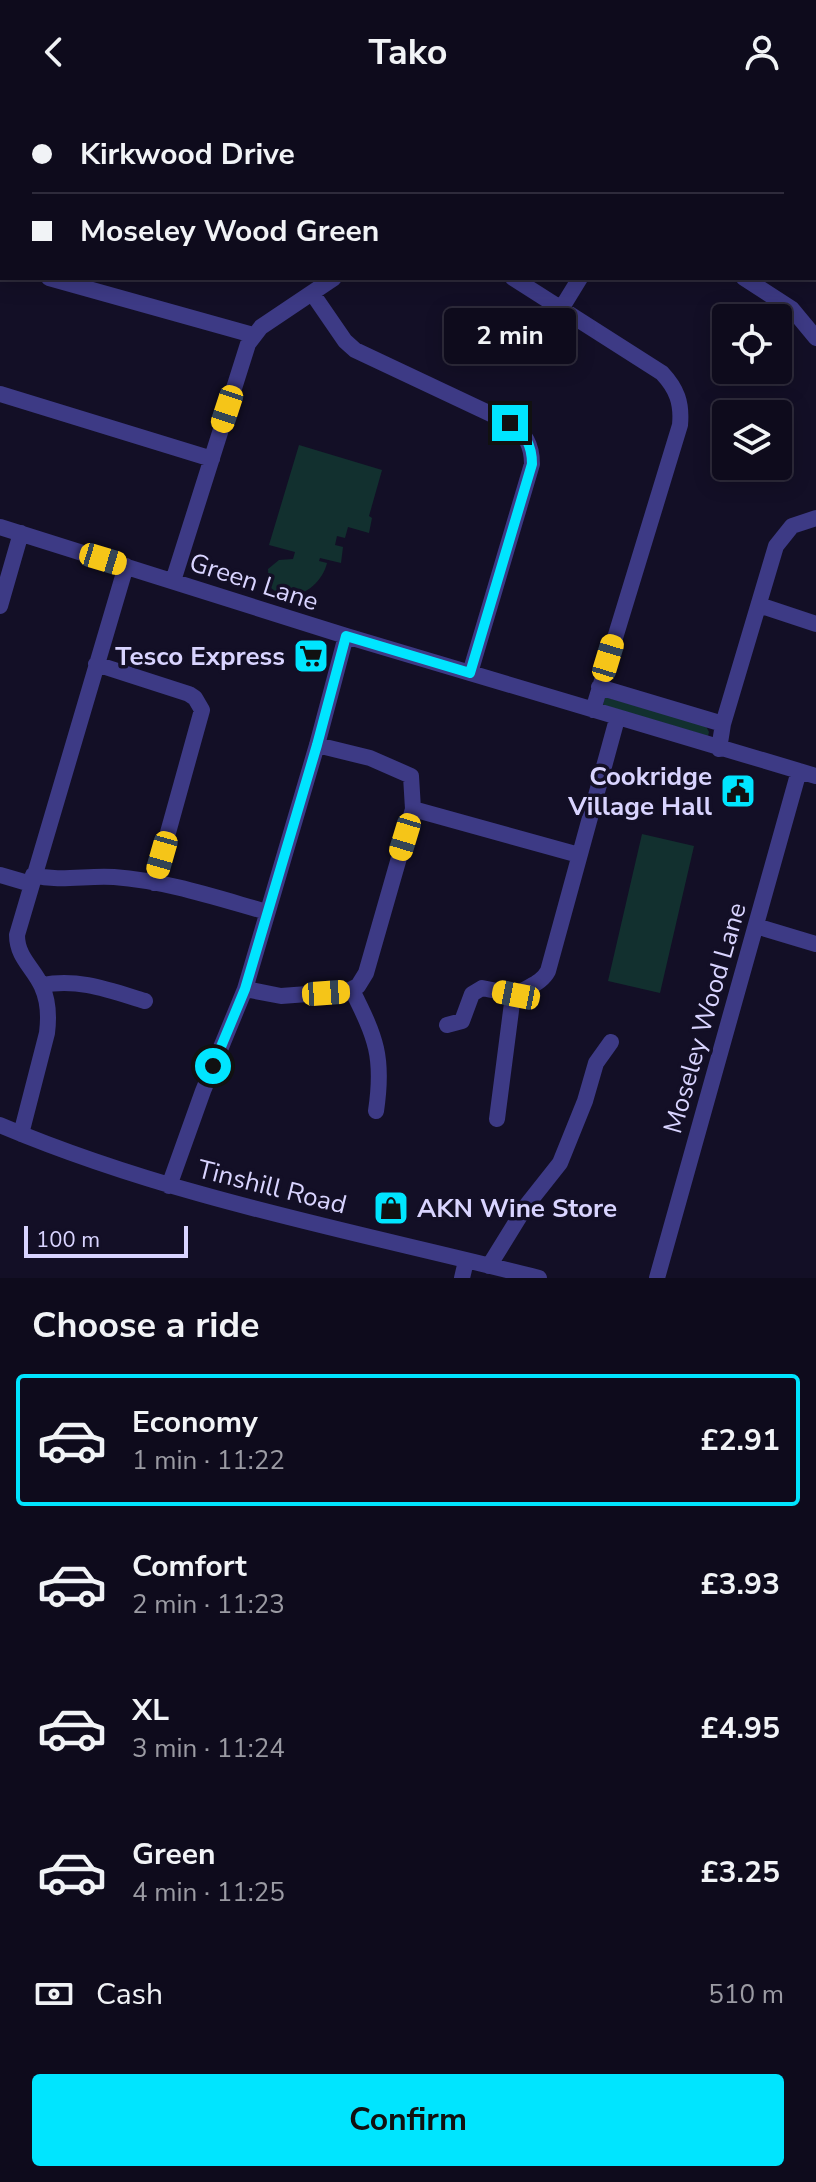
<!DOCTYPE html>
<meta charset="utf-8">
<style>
body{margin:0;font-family:"Nunito Sans",sans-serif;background:#1c1929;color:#f1f3f6;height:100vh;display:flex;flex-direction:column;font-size:30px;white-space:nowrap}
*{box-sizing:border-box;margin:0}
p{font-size:26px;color:#9b9ba3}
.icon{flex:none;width:44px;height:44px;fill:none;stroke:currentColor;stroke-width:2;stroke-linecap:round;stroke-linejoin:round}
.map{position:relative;height:1174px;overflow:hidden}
.sheet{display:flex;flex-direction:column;background:#0e0b1c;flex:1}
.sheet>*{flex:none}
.guide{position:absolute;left:0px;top:0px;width:816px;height:176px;box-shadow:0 4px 20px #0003,0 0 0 2px #2e2b3b;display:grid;align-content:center;height:176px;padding:0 32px;background:#0e0b1c}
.controls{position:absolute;left:712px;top:200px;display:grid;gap:16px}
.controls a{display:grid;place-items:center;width:80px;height:80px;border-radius:8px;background:#0e0b1c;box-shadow:0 4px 20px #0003,0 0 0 2px #2e2b3b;font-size:40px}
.scale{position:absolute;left:24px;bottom:20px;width:164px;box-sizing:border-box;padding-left:8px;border:4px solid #d9d4ff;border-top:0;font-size:22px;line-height:28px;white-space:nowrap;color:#d9d4ff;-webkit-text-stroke:6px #130f26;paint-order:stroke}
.end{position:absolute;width:36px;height:36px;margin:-18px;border:10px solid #00e5ff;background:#111;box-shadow:0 0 0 4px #111}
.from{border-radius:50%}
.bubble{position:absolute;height:56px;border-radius:8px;background:#0e0b1c;box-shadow:0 4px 20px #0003,0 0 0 2px #2e2b3b;font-size:26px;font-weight:700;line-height:56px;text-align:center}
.car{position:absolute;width:24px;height:48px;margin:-24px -12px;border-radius:10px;box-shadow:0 0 6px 2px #0007;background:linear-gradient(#f5c518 24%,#345 0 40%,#f5c518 0 76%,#345 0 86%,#f5c518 0)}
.guide b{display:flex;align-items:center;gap:28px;height:76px;font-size:30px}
.guide b+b{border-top:2px solid #2e2b3b}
.guide i{width:20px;height:20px;background:#f1f3f6}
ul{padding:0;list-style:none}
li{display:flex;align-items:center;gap:24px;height:132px;margin:0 16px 12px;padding:0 16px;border:4px solid transparent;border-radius:8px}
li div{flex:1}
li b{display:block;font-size:30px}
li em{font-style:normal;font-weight:700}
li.selected{border-color:#00e5ff}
li>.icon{width:72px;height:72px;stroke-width:1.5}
h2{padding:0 32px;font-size:36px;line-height:96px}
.pay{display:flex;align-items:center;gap:20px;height:88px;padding:0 32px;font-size:30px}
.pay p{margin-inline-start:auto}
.primary-button{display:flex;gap:16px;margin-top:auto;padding:16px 32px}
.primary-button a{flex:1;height:92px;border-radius:8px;background:#00e5ff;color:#111;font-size:32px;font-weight:700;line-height:92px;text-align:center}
header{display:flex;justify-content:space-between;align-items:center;height:104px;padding:0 32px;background:#0e0b1c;font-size:36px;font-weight:700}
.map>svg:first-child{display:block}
.green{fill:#12302f}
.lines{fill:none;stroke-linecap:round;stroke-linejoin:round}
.minor{stroke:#3d3a85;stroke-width:16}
.route{stroke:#00e5ff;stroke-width:10}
.labels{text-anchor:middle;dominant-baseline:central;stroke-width:7;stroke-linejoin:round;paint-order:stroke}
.street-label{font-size:26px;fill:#d9d4ff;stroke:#130f26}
.poi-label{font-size:26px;font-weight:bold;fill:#d9d4ff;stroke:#130f26;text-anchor:end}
</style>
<header><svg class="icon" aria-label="back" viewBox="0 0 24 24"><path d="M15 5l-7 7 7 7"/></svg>Tako<svg class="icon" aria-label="person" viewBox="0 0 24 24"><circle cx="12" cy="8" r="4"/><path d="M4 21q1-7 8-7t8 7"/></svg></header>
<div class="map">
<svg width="816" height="1174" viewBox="0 0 816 1174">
<rect width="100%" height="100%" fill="#130f26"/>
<path class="green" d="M299,341L382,366L369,412L372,414L369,429L348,423L345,434L337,432L335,441L343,443L341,459L320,454L319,457L327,459C321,484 290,504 269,482L268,465L279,456L293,455L295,448L269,441Z
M605,593L706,622L709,628L708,632L603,601Z
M642,730L694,742L660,889L608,877Z"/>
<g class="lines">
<path class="minor" d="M196,0L198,2
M475,0L478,2
M330,2L333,0
M697,2L704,0
M0,35H2
M0,159H2
M49,174L253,231
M513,174L662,269C677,285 682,299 680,321L593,606
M744,174L792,205L816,234
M312,189L345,237L355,246L510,319C525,329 532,341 532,360L470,569
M561,205L580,174
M0,290L212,355
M0,423L346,532L816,672
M173,477L248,240L261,223L334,174
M759,501L816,520
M0,502L21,429
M96,560L189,590L195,594L202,606L154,779
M599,583L723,620
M719,645L723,620L776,442L792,422L816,414
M413,705L579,751
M0,771L31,780
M33,771C60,778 87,771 114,773C167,777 217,794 267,808
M756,822L816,840
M42,881C79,874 109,886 145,897
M245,885L281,892L348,887L358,882L366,869L413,705L411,672L370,654L317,641
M352,886C376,934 384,953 376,1007
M447,921L462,917L472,890L482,884L516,891
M497,1015L512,899C519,882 539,884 548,867L617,615
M0,1021C172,1094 358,1128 539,1174
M21,1030L47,929C49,913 49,898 42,883C34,864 17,854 17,831L126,462
M169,1082L203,987L245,885L317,641L346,532
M489,1162L526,1102L560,1059L585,997L596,959L611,938
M462,1174L466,1157
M657,1174L799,667"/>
</g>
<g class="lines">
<path class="route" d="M213,962L245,885L317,641L346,532L470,569L532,360C532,341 525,329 510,319"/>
</g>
<defs>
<symbol id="supermarket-square" viewBox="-11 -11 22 22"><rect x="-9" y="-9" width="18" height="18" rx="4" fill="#00e5ff" stroke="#130f26"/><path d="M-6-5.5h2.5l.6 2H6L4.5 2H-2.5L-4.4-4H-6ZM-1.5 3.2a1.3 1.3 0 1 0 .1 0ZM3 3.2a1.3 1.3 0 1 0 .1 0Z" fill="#111"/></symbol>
<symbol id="civic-square" viewBox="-11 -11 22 22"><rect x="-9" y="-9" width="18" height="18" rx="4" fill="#00e5ff" stroke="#130f26"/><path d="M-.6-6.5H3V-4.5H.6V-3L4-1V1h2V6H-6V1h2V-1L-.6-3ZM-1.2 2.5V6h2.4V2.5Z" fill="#111"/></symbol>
<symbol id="shop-square" viewBox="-11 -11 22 22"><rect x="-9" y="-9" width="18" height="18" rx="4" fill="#00e5ff" stroke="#130f26"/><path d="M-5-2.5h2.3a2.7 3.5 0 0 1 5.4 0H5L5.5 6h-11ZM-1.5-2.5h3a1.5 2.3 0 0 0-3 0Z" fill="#111"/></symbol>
</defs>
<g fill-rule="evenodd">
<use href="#supermarket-square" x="291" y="532" width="40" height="40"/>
<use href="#civic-square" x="718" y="667" width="40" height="40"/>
<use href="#shop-square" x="371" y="1084" width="40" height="40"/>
</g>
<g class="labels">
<g class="street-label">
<text transform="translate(254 478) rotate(18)">Green Lane</text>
<text transform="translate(705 914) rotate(-74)">Moseley Wood Lane</text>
<text transform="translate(272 1083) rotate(14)">Tinshill Road</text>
</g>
<g class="poi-label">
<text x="285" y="552">Tesco Express</text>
<text x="712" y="672">Cookridge<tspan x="712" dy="30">Village Hall</tspan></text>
<text x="417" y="1104" text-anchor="start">AKN Wine Store</text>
</g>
</g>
</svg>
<div class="controls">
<a><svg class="icon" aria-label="locate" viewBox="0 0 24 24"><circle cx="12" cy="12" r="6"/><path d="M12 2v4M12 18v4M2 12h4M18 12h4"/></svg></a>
<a><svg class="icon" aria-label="layers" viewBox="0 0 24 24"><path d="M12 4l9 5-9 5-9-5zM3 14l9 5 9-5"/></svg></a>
</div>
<div class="scale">100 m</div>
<i class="end from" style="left:213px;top:962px"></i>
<i class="end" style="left:510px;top:319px"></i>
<div class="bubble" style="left:444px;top:204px;width:132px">2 min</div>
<i class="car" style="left:227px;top:305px;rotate:198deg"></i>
<i class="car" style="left:103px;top:455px;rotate:107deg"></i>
<i class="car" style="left:608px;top:554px;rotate:17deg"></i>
<i class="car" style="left:405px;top:733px;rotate:197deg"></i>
<i class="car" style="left:162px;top:751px;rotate:196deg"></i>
<i class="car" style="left:326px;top:889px;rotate:86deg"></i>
<i class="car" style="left:516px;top:891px;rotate:281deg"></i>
<div class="guide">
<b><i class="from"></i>Kirkwood Drive</b>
<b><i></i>Moseley Wood Green</b>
</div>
</div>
<section class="sheet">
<h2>Choose a ride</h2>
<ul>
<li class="selected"><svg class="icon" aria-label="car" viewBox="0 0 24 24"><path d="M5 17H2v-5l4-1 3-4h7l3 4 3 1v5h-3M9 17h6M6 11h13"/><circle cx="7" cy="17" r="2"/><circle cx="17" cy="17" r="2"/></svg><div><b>Economy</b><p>1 min · 11:22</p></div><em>£2.91</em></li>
<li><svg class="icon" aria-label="car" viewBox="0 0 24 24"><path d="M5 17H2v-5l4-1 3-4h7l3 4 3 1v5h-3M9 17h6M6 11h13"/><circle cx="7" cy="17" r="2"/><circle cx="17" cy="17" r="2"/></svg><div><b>Comfort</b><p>2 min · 11:23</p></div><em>£3.93</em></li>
<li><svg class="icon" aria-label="car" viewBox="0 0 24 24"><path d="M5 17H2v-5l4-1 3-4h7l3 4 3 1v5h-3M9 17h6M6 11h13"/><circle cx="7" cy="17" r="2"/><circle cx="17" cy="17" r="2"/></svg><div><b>XL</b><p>3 min · 11:24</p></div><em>£4.95</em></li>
<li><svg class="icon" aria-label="car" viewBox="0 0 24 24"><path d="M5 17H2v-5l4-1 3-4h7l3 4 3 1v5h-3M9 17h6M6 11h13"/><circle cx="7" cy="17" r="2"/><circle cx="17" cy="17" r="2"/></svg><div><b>Green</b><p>4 min · 11:25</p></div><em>£3.25</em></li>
</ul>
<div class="pay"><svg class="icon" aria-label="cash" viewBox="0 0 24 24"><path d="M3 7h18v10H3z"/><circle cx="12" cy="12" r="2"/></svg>Cash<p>510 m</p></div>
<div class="primary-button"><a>Confirm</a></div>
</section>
